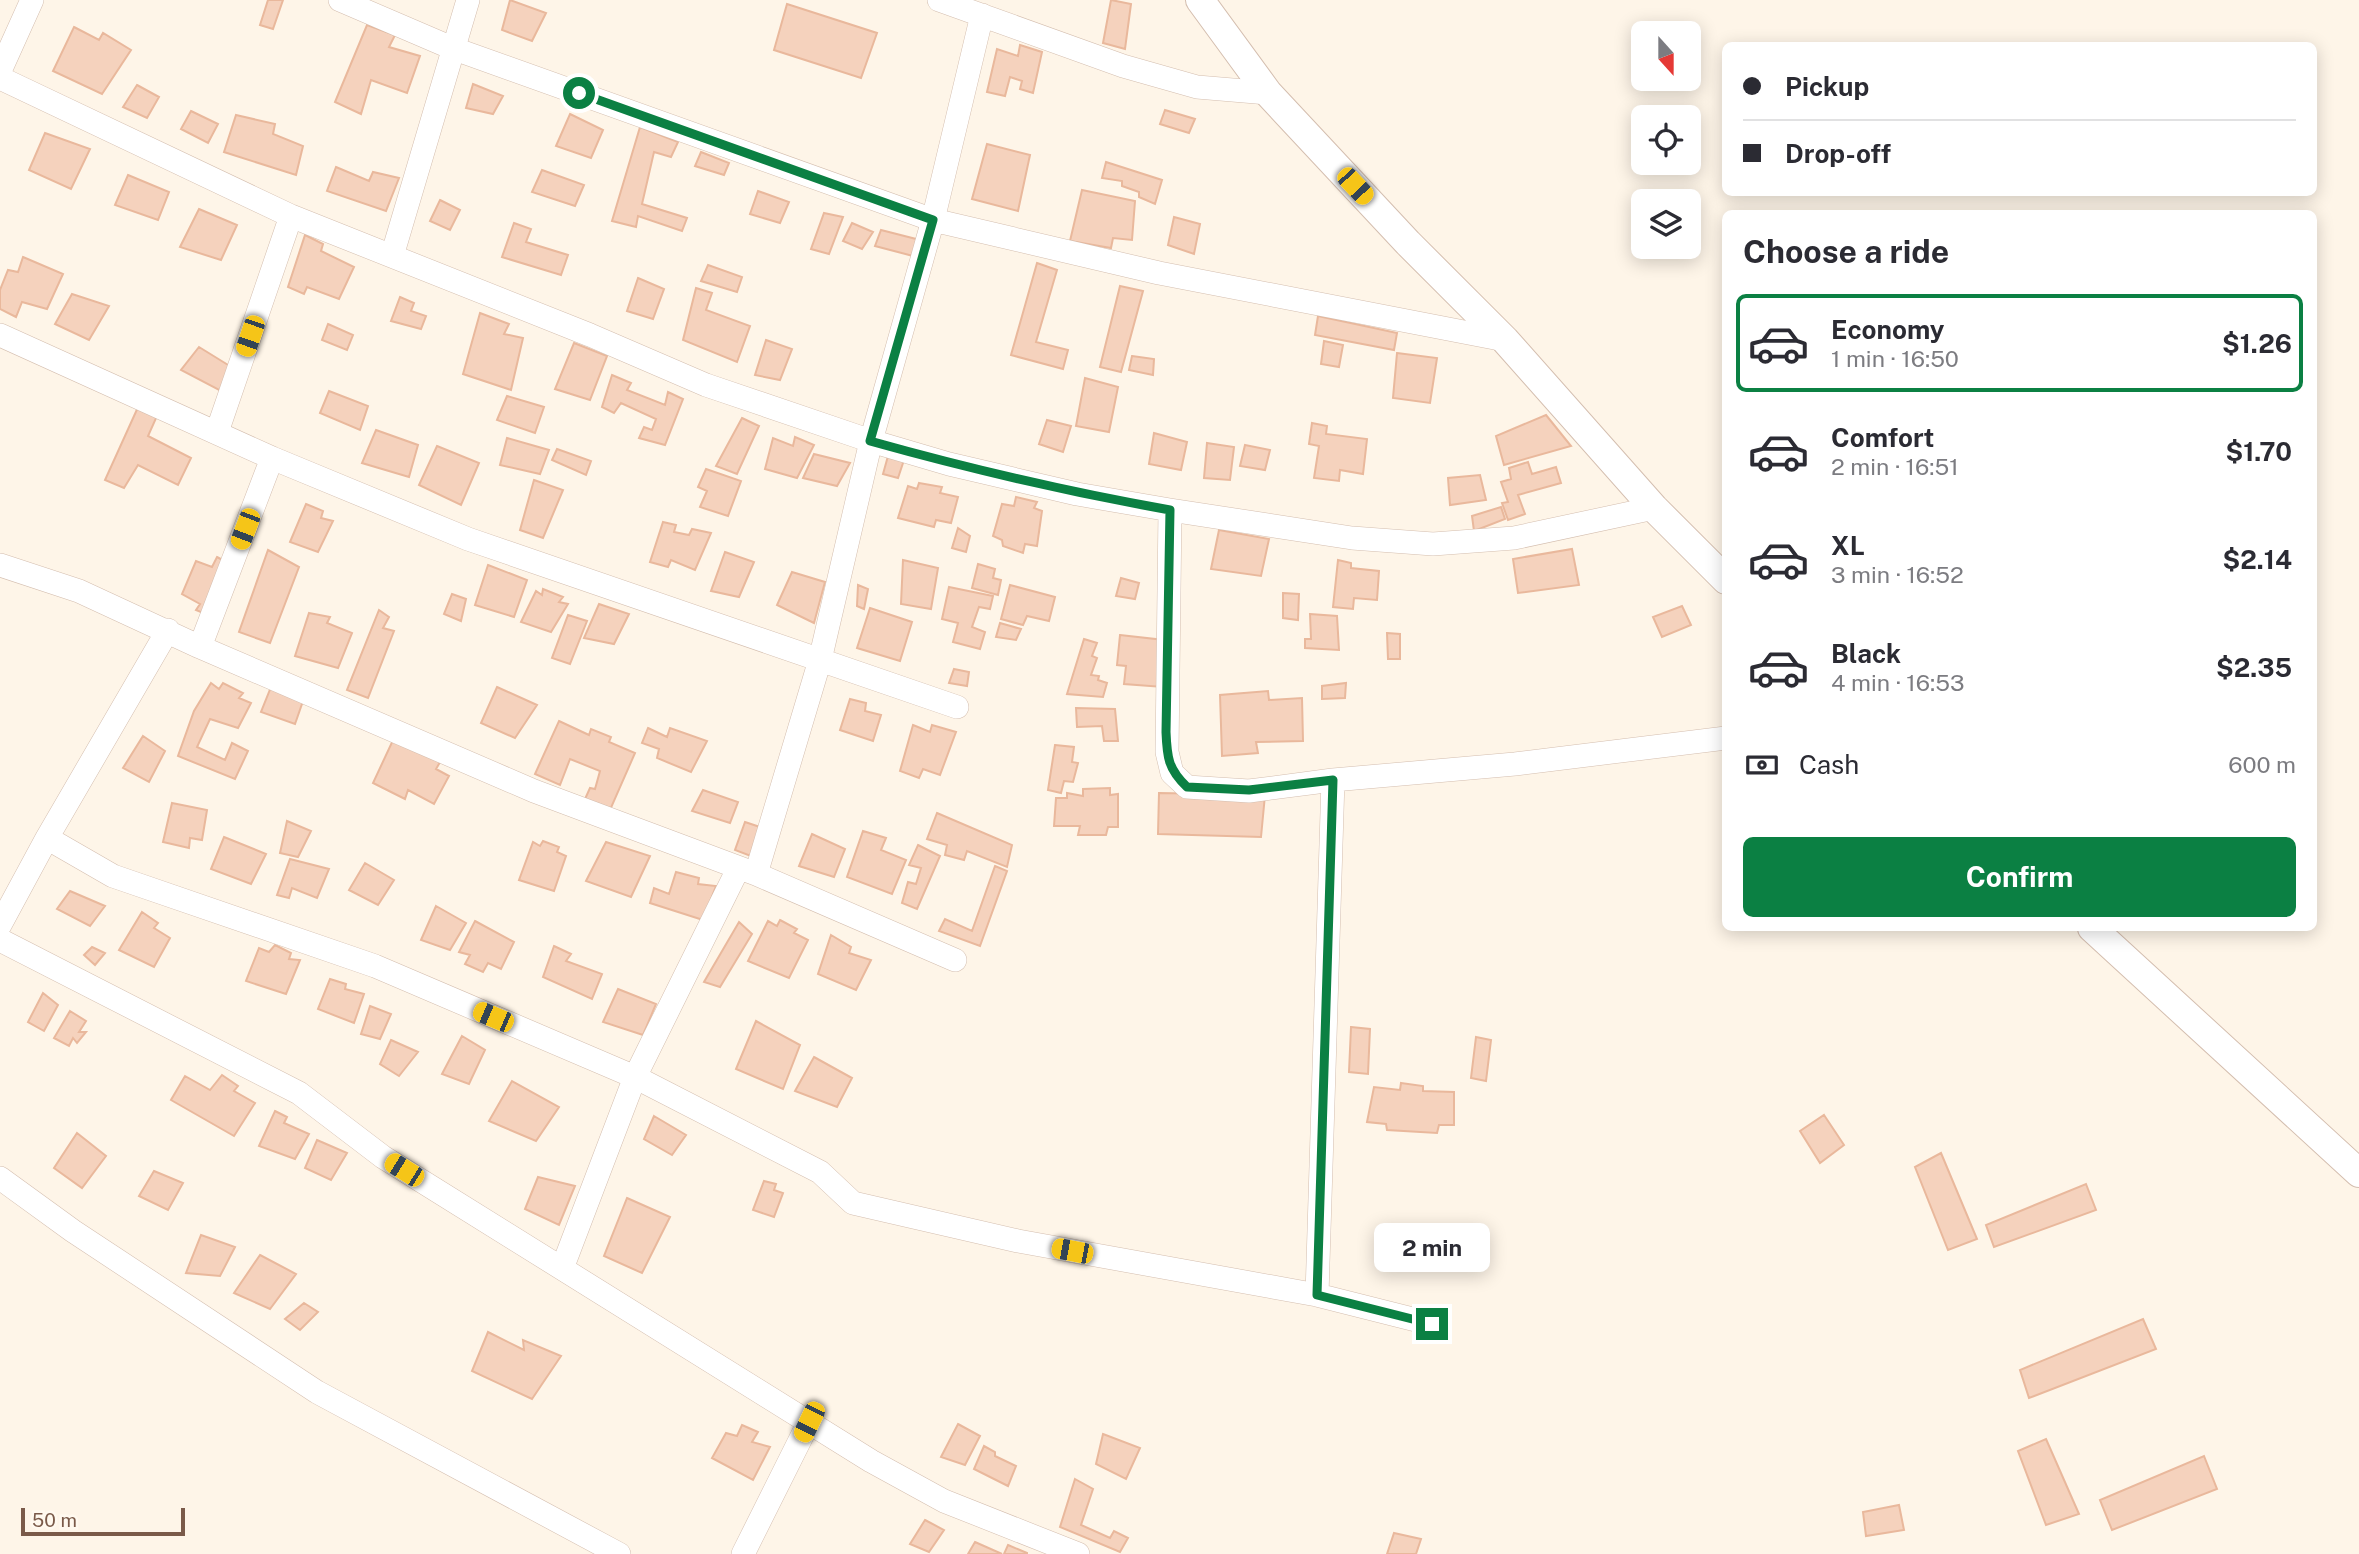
<!DOCTYPE html>
<meta charset="utf-8">
<style>
body{margin:0;font-family:"Public Sans",sans-serif;background:#f7f7f7;color:#2b2b33;height:100vh;display:flex;flex-direction:column;font-size:26px;white-space:nowrap}
*{box-sizing:border-box;margin:0}
p{font-size:23px;color:#7c7c81}
.icon{flex:none;width:38px;height:38px;fill:none;stroke:currentColor;stroke-width:2;stroke-linecap:round;stroke-linejoin:round}
.map{position:relative;flex:1;overflow:hidden}
.drawer{position:absolute;left:1722px;top:210px;width:595px;height:721px;display:flex;flex-direction:column;background:#fff;border-radius:10px;box-shadow:0 4px 18px #0003}
.drawer>*{flex:none}
.hud{position:absolute;left:1722px;top:42px;width:595px;height:154px;border-radius:10px;box-shadow:0 4px 18px #0003;display:grid;align-content:center;height:154px;padding:0 21px;background:#fff}
.needle{width:46px;rotate:159deg}
.controls{position:absolute;left:1631px;top:21px;display:grid;gap:14px}
.controls a{display:grid;place-items:center;width:70px;height:70px;border-radius:10px;background:#fff;box-shadow:0 4px 18px #0003;font-size:35px}
.scale{position:absolute;left:21px;bottom:18px;width:164px;box-sizing:border-box;padding-left:7px;border:4px solid #7a5a49;border-top:0;font-size:19px;line-height:24px;white-space:nowrap;color:#7a5a49;-webkit-text-stroke:5px #fff9ef;paint-order:stroke}
.end{position:absolute;width:32px;height:32px;margin:-16px;border:9px solid #0b8043;background:#fff;box-shadow:0 0 0 4px #fff}
.from{border-radius:50%}
.bubble{position:absolute;height:49px;border-radius:10px;background:#fff;box-shadow:0 4px 18px #0003;font-size:23px;font-weight:700;line-height:49px;text-align:center}
.car{position:absolute;width:21px;height:42px;margin:-21px -10px;border-radius:9px;box-shadow:0 0 5px 2px #0007;background:linear-gradient(#f5c518 24%,#345 0 40%,#f5c518 0 76%,#345 0 86%,#f5c518 0)}
.hud b{display:flex;align-items:center;gap:24px;height:66px;font-size:26px}
.hud b+b{border-top:2px solid #e1e1e2}
.hud i{width:18px;height:18px;background:#2b2b33}
ul{padding:0;list-style:none}
li{display:flex;align-items:center;gap:21px;height:98px;margin:0 14px 10px;padding:0 7px;border:4px solid transparent;border-radius:10px}
li div{flex:1}
li b{display:block;font-size:26px}
li em{font-style:normal;font-weight:700}
li.current{border-color:#0b8043}
li>.icon{width:63px;height:63px;stroke-width:1.5}
h2{padding:0 21px;font-size:32px;line-height:84px}
.pay{display:flex;align-items:center;gap:18px;height:77px;padding:0 21px;font-size:26px}
.pay p{margin-inline-start:auto}
.primary-button{display:flex;gap:14px;margin-top:auto;padding:14px 21px}
.primary-button a{flex:1;height:80px;border-radius:10px;background:#0b8043;color:#fff;font-size:28px;font-weight:700;line-height:80px;text-align:center}
.map>svg:first-child{display:block}
.building{fill:#f5d2bd;stroke:#e9b89c;stroke-width:2}
.lines{fill:none;stroke-linecap:round;stroke-linejoin:round}
.minor-casing{stroke:#d4beaf;stroke-width:24}
.tertiary-casing{stroke:#d4beaf;stroke-width:30}
.minor{stroke:#fff;stroke-width:23}
.tertiary{stroke:#fff;stroke-width:28}
.route{stroke:#0b8043;stroke-width:9}
</style>
<div class="map">
<svg width="2359" height="1554" viewBox="0 0 2359 1554">
<rect width="100%" height="100%" fill="#fef5e8"/>
<path class="building" d="M268,0H283L273,29L260,25Z
M510,0L546,13L532,41L502,30Z
M1111,0L1131,4L1125,49L1103,43Z
M787,4L877,33L861,78L774,50Z
M367,25L395,35L389,47L420,56L407,93L371,80L361,114L335,102Z
M74,27L99,40L103,33L131,50L102,94L53,71Z
M1020,45L1042,52L1033,93L1020,89L1022,81L1010,77L1005,96L987,92L997,49L1018,56Z
M473,84L503,96L493,114L466,108Z
M137,85L159,97L147,118L123,107Z
M1165,110L1195,119L1189,133L1160,124Z
M191,111L218,124L208,143L181,129Z
M570,114L603,130L591,158L556,146Z
M236,115L275,124L273,134L303,146L296,175L224,152Z
M640,127L678,142L671,157L654,152L642,204L687,218L682,231L638,216L636,227L612,221Z
M45,133L90,149L71,189L29,170Z
M987,144L1030,155L1018,211L972,199Z
M701,152L729,163L724,175L695,166Z
M1106,162L1162,180L1155,204L1139,197V192L1122,186V181L1102,178Z
M336,167L369,181L373,172L399,178L386,211L327,191Z
M542,170L584,185L575,206L532,192Z
M128,175L169,192L158,220L115,205Z
M1082,190L1135,201L1132,240L1113,238L1111,248L1070,241Z
M758,191L789,202L780,223L750,214Z
M440,200L460,210L450,230L430,221Z
M199,209L237,225L221,260L180,247Z
M824,213L843,217L829,254L811,249Z
M1174,217L1200,224L1194,254L1168,245Z
M514,223L531,229L526,242L568,255L561,275L502,257Z
M852,223L873,232L862,249L843,241Z
M881,230L920,240L913,256L875,246Z
M305,235L323,244L321,251L354,267L339,299L307,287L304,294L288,287Z
M23,257L63,274L47,309L22,302L16,317L0,309V290L8,270L18,272Z
M1037,263L1057,270L1036,342L1068,350L1063,369L1011,355Z
M708,265L742,277L737,292L701,281Z
M638,278L664,289L653,319L627,311Z
M1120,286L1143,291L1121,372L1100,367Z
M696,288L712,293L706,310L750,326L737,362L683,340Z
M72,294L109,306L89,340L55,324Z
M400,297L414,303L411,311L426,316L421,329L391,321Z
M480,313L509,324L504,334L523,338L511,390L463,374Z
M1318,316L1397,333L1394,350L1315,335Z
M328,324L353,335L347,350L322,340Z
M766,340L792,349L780,380L755,375Z
M1324,341L1343,345L1339,367L1321,364Z
M574,343L607,356L590,400L555,389Z
M199,347L233,368L221,391L181,370Z
M1397,353L1437,358L1430,403L1393,398Z
M1132,356L1154,359L1153,375L1129,370Z
M612,375L631,383L627,390L665,405L668,392L683,399L665,445L639,438L644,427L652,430L656,419L621,403L614,413L602,407Z
M1085,378L1118,387L1109,432L1076,426Z
M329,391L368,406L360,430L320,413Z
M507,396L544,407L535,433L497,420Z
M139,405L157,416L148,436L191,458L178,485L138,465L124,488L105,480Z
M1546,415L1571,446L1504,465L1496,436Z
M742,418L759,426L737,474L716,466Z
M1047,420L1071,426L1063,452L1039,444Z
M1312,423L1327,426L1326,434L1367,439L1363,474L1340,470L1339,481L1314,478L1319,446L1309,444Z
M376,430L418,445L409,477L362,463Z
M1154,433L1187,442L1181,470L1149,464Z
M795,437L814,445L797,478L765,469L773,438L793,446Z
M507,438L549,450L540,474L500,465Z
M1207,443L1234,447L1230,480L1204,478Z
M1245,445L1270,450L1265,470L1240,466Z
M437,446L479,463L461,505L419,485Z
M557,449L591,461L586,475L552,460Z
M814,454L850,463L837,486L803,478Z
M888,456L904,460L898,478L883,474Z
M1528,462L1532,474L1556,467L1561,483L1518,495L1525,514L1508,520L1502,503L1508,502L1501,482L1511,479L1509,468Z
M706,469L741,481L728,516L700,507L707,491L698,487Z
M1480,475L1486,500L1450,505L1448,478Z
M534,480L563,490L543,538L520,530Z
M919,483L942,487L940,493L958,497L951,523L936,520L934,527L898,518L908,486L917,489Z
M1016,497L1037,502L1034,508L1042,511L1037,546L1025,544L1023,553L1003,546L1002,540L993,536L1002,504L1014,506Z
M306,504L323,511L321,518L333,521L318,552L290,542Z
M1501,507L1505,519L1474,531L1472,516Z
M663,522L676,525L674,532L689,535L692,529L711,533L695,570L671,560L668,567L650,562Z
M958,528L970,536L966,552L952,548Z
M1219,530L1269,539L1261,576L1211,569Z
M1572,549L1579,585L1518,593L1513,559Z
M268,550L299,567L270,643L239,632Z
M725,552L754,562L739,597L711,591Z
M217,557L228,563L208,615L196,610L200,604L182,594L196,561L212,567Z
M903,560L938,568L931,609L901,604Z
M1338,560L1351,563V568L1379,571L1377,600L1354,598L1353,609L1333,607Z
M978,564L995,569L993,578L1001,580L998,595L972,588Z
M488,565L527,580L514,617L475,605Z
M792,572L825,582L814,623L777,605Z
M1121,578L1139,583L1135,599L1116,596Z
M858,585L868,589L864,609L857,606Z
M1010,585L1055,597L1049,621L1027,616L1023,625L1001,619Z
M949,587L993,596L990,609L979,607L972,627L985,632L980,649L953,642L958,623L942,619Z
M543,589L563,597L559,602L568,604L551,632L521,622L536,591L542,595Z
M1283,593L1299,594L1298,620L1283,618Z
M452,594L466,599L461,621L444,614Z
M599,604L629,614L614,644L584,638Z
M1682,606L1691,625L1662,637L1653,617Z
M870,608L912,622L900,661L857,648Z
M379,610L389,617L383,628L394,631L368,698L347,690Z
M309,613L330,617L327,623L352,633L338,668L295,656Z
M1310,614L1337,616L1339,650L1305,648V639H1311Z
M568,615L587,621L570,664L552,658Z
M1000,623L1021,629L1016,640L996,637Z
M1387,633L1400,634V659H1388Z
M1120,635L1164,640L1163,687L1124,684L1126,666L1117,665Z
M1084,639L1097,643L1092,656L1097,658L1091,675L1099,676L1098,680L1107,683L1103,697L1067,694Z
M954,669L969,672L967,686L949,683Z
M211,683L219,689L223,683L243,693L239,698L251,703L238,728L210,719L197,747L225,760L232,743L248,751L235,779L178,756L194,711Z
M1346,683L1345,698L1322,699V686Z
M271,687L303,701L295,724L261,712Z
M497,687L537,705L515,738L481,723Z
M1268,691L1269,700L1302,698L1303,741L1256,742L1258,753L1222,756L1220,695Z
M850,699L866,703L865,711L881,715L873,741L840,730Z
M1076,708L1115,709L1118,741H1104L1102,726L1077,727Z
M559,721L589,735L591,729L611,737L609,742L635,753L610,810L585,799L590,788L595,789L600,771L570,759L560,785L535,774Z
M913,725L930,732L932,725L956,732L940,775L923,769L919,778L900,771Z
M648,728L667,737L670,728L707,741L691,772L657,758L659,749L642,743Z
M143,736L165,751L149,782L123,768Z
M394,738L443,757L436,769L449,776L434,804L408,790L405,799L373,783Z
M1055,745L1074,747L1072,762L1078,763L1073,782L1064,781L1061,793L1048,790Z
M1110,788V795L1118,794V827H1108L1106,835H1078L1080,826H1054L1056,798H1067V793L1083,796V789Z
M703,790L738,802L730,823L692,811Z
M1159,793L1265,795L1261,837L1158,834Z
M172,803L207,810L202,840L190,838L189,848L163,842Z
M937,813L1012,845L1007,867L967,851L964,860L945,855L947,845L927,839Z
M287,821L311,831L298,857L280,853Z
M745,822L766,829L756,858L735,850Z
M863,831L886,838L881,850L906,860L892,894L847,877Z
M812,834L845,849L834,877L799,866Z
M224,837L266,854L251,884L211,869Z
M543,841L559,847L557,852L566,856L554,891L519,880L533,842L540,846Z
M606,842L650,856L631,897L586,881Z
M918,845L940,856L917,909L902,903L908,882L916,884L921,868L909,865Z
M290,859L329,869L317,898L292,888L289,898L277,895Z
M365,863L394,880L378,905L349,890Z
M995,866L1007,871L980,946L939,931L945,919L972,931Z
M676,872L699,878L698,884L716,886L703,920L650,903L654,888L669,894Z
M70,891L105,906L90,926L57,909Z
M436,906L466,923L450,950L421,940Z
M142,912L158,923L154,928L170,938L154,967L119,950Z
M780,920L797,929L794,933L808,940L789,978L748,961L768,921L777,926Z
M475,921L514,942L501,969L488,963L483,972L465,964L470,955L459,952Z
M739,922L752,934L720,987L704,982Z
M831,935L851,947L849,953L871,960L856,990L818,974Z
M275,945L291,953L289,959L300,960L286,994L246,981L259,948L269,952Z
M554,946L571,954L566,961L602,974L592,999L543,977Z
M92,947L105,953L95,965L84,955Z
M330,979L346,984L345,989L364,994L354,1023L318,1009Z
M618,989L656,1004L643,1035L603,1022Z
M43,993L58,1005L44,1031L28,1022Z
M370,1006L391,1014L380,1039L361,1034Z
M70,1011L86,1021L79,1032H86L77,1043L73,1038L69,1046L54,1038Z
M756,1021L800,1045L783,1089L736,1069Z
M1351,1027L1370,1029L1368,1074L1349,1072Z
M462,1036L485,1050L469,1084L442,1074Z
M1476,1037L1491,1040L1486,1081L1471,1078Z
M391,1040L418,1052L399,1076L380,1064Z
M814,1057L852,1078L837,1107L795,1091Z
M222,1075L238,1086L234,1091L255,1103L234,1136L171,1100L185,1076L210,1090Z
M512,1081L559,1107L536,1141L489,1121Z
M1401,1083L1423,1086V1091L1454,1092V1125H1439L1437,1133L1387,1130L1386,1124L1367,1122L1374,1087L1400,1090Z
M275,1111L287,1117L284,1123L309,1134L295,1159L259,1146Z
M1824,1115L1844,1145L1820,1163L1800,1131Z
M654,1116L686,1135L672,1155L644,1139Z
M77,1133L106,1156L82,1188L54,1168Z
M317,1140L347,1153L331,1180L305,1168Z
M1941,1153L1977,1239L1948,1250L1915,1167Z
M154,1171L183,1183L168,1210L139,1196Z
M538,1177L575,1186L559,1225L525,1209Z
M764,1181L776,1184L774,1190L783,1193L774,1217L753,1210Z
M2086,1184L2096,1210L1994,1247L1986,1225Z
M627,1198L670,1217L642,1273L604,1256Z
M201,1235L235,1247L220,1276L186,1273Z
M260,1255L296,1274L270,1309L234,1293Z
M304,1303L318,1312L300,1330L285,1319Z
M2143,1319L2156,1349L2029,1398L2020,1370Z
M488,1332L524,1350L523,1340L561,1356L532,1399L472,1371Z
M958,1424L980,1436L965,1465L941,1457Z
M742,1425L758,1432L752,1442L770,1447L753,1480L712,1458L726,1433L737,1436Z
M1103,1434L1140,1448L1126,1479L1096,1464Z
M2046,1439L2079,1514L2046,1525L2018,1451Z
M984,1446L995,1452V1456L1016,1466L1008,1486L974,1469Z
M2204,1456L2217,1489L2112,1530L2100,1500Z
M1075,1479L1093,1489L1081,1525L1110,1538L1114,1531L1128,1538L1120,1552L1060,1527Z
M1899,1505L1904,1530L1866,1536L1863,1512Z
M925,1520L944,1530L929,1552L910,1544Z
M1394,1533L1421,1539L1416,1554H1387Z
M975,1542L1002,1554H968Z
M1008,1545L1027,1553V1554H1004Z"/>
<g class="lines">
<defs>
<path id="minor" d="M340,0L452,48L933,220L1159,273L1505,340
M939,0L1123,66L1197,87L1268,93
M0,71L32,0
M0,78L291,216L590,335L706,385L871,441L949,464L1077,494L1170,510L1352,538L1433,544L1514,538L1654,508
M392,256L468,0
M0,335L272,458L468,539L957,707
M217,432L291,216
M1170,510L1167,752L1172,773L1187,787L1249,791L1333,780L1515,764L1726,738
M0,565L79,591L200,647L534,791L756,874L955,960
M168,630L47,838L113,876L375,966L635,1077L820,1172L853,1203L1018,1241L1317,1295L1432,1324
M200,647L272,458
M756,874L820,660L871,441L933,220L982,15
M0,925L47,838
M0,940L299,1093L383,1157L871,1461L944,1501L1078,1554
M0,1178L73,1231L317,1392L619,1554
M563,1266L635,1077L738,869
M1317,1295L1333,780
M743,1554L809,1422"/>
<path id="tertiary" d="M1200,0L1268,93L1408,243L1505,340L1654,508L1726,580
M2092,928L2359,1173"/>
</defs>
<use href="#minor" class="minor-casing"/>
<use href="#tertiary" class="tertiary-casing"/>
<use href="#minor" class="minor"/>
<use href="#tertiary" class="tertiary"/>
</g>
<g class="lines">
<path class="route" d="M579,93L933,220L870,441C970,469 1069,492 1170,510L1166,732C1167,757 1168,769 1187,787L1249,790L1333,780L1317,1295L1432,1324"/>
</g>
</svg>
<div class="controls">
<a><svg class="needle" viewBox="-14 -14 28 28"><path d="M0-13l5 13h-10z" fill="#e53935"/><path d="M0 13l5-13h-10z" fill="#7c7c81"/></svg></a>
<a><svg class="icon" aria-label="locate" viewBox="0 0 24 24"><circle cx="12" cy="12" r="6"/><path d="M12 2v4M12 18v4M2 12h4M18 12h4"/></svg></a>
<a><svg class="icon" aria-label="layers" viewBox="0 0 24 24"><path d="M12 4l9 5-9 5-9-5zM3 14l9 5 9-5"/></svg></a>
</div>
<div class="scale">50 m</div>
<i class="end from" style="left:579px;top:93px"></i>
<i class="end" style="left:1432px;top:1324px"></i>
<div class="bubble" style="left:1374px;top:1223px;width:116px">2 min</div>
<i class="car" style="left:1355px;top:186px;rotate:137deg"></i>
<i class="car" style="left:250px;top:336px;rotate:199deg"></i>
<i class="car" style="left:245px;top:529px;rotate:201deg"></i>
<i class="car" style="left:493px;top:1017px;rotate:293deg"></i>
<i class="car" style="left:404px;top:1170px;rotate:302deg"></i>
<i class="car" style="left:1072px;top:1251px;rotate:281deg"></i>
<i class="car" style="left:809px;top:1422px;rotate:206deg"></i>
<div class="hud">
<b><i class="from"></i>Pickup</b>
<b><i></i>Drop-off</b>
</div>
<section class="drawer">
<h2>Choose a ride</h2>
<ul>
<li class="current"><svg class="icon" aria-label="car" viewBox="0 0 24 24"><path d="M5 17H2v-5l4-1 3-4h7l3 4 3 1v5h-3M9 17h6M6 11h13"/><circle cx="7" cy="17" r="2"/><circle cx="17" cy="17" r="2"/></svg><div><b>Economy</b><p>1 min · 16:50</p></div><em>$1.26</em></li>
<li><svg class="icon" aria-label="car" viewBox="0 0 24 24"><path d="M5 17H2v-5l4-1 3-4h7l3 4 3 1v5h-3M9 17h6M6 11h13"/><circle cx="7" cy="17" r="2"/><circle cx="17" cy="17" r="2"/></svg><div><b>Comfort</b><p>2 min · 16:51</p></div><em>$1.70</em></li>
<li><svg class="icon" aria-label="car" viewBox="0 0 24 24"><path d="M5 17H2v-5l4-1 3-4h7l3 4 3 1v5h-3M9 17h6M6 11h13"/><circle cx="7" cy="17" r="2"/><circle cx="17" cy="17" r="2"/></svg><div><b>XL</b><p>3 min · 16:52</p></div><em>$2.14</em></li>
<li><svg class="icon" aria-label="car" viewBox="0 0 24 24"><path d="M5 17H2v-5l4-1 3-4h7l3 4 3 1v5h-3M9 17h6M6 11h13"/><circle cx="7" cy="17" r="2"/><circle cx="17" cy="17" r="2"/></svg><div><b>Black</b><p>4 min · 16:53</p></div><em>$2.35</em></li>
</ul>
<div class="pay"><svg class="icon" aria-label="cash" viewBox="0 0 24 24"><path d="M3 7h18v10H3z"/><circle cx="12" cy="12" r="2"/></svg>Cash<p>600 m</p></div>
<div class="primary-button"><a>Confirm</a></div>
</section>
</div>
